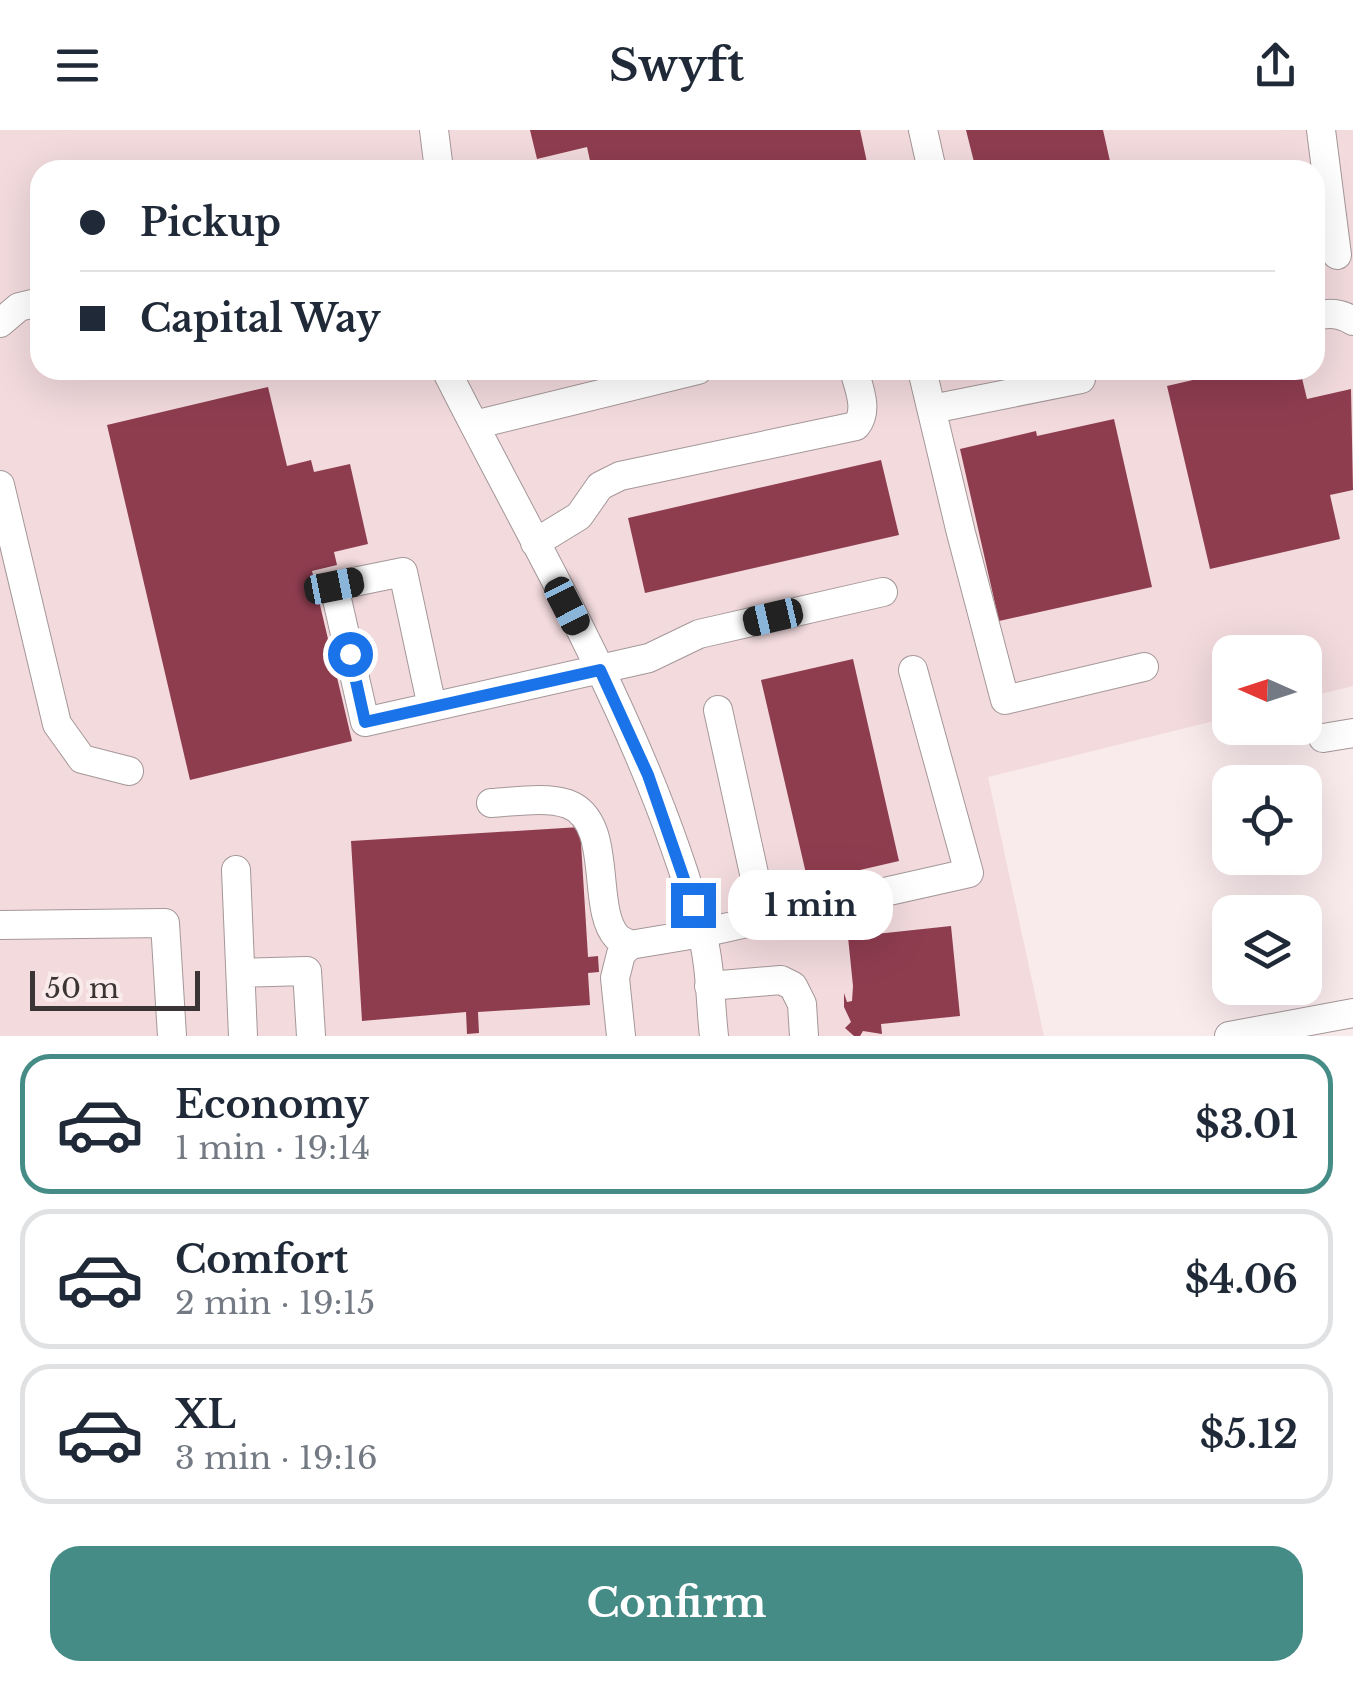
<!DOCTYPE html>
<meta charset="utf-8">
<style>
body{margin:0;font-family:"Libre Baskerville",serif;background:#f6f6f7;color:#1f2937;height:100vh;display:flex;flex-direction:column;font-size:38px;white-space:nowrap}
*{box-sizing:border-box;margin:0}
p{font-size:32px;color:#747a83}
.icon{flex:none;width:55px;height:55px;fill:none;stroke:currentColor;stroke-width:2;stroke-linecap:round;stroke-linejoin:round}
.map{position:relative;height:906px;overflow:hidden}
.sheet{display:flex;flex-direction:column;background:#fff;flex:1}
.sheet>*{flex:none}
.guide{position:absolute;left:30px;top:30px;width:1295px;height:220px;border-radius:30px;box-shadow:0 10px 40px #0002;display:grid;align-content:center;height:220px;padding:0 50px;background:#fff}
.needle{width:65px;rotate:273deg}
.buttons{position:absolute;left:1212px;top:505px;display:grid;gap:20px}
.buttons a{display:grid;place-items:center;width:110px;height:110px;border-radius:20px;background:#fff;box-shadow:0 10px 40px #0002;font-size:50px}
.scale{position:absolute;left:30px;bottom:25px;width:170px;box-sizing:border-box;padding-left:10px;border:5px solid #3a3435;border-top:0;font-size:28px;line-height:35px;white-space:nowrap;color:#3a3435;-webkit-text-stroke:8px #f9eaec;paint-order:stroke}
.end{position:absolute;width:45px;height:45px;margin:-22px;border:12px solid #1a73e8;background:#fff;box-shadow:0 0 0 5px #fff}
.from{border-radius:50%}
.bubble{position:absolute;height:70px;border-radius:30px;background:#fff;box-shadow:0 10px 40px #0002;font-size:32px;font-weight:700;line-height:70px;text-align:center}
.car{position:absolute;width:30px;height:60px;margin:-30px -15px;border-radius:12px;box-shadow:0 0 8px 2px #0007;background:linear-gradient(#222 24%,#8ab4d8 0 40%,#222 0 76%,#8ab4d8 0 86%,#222 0)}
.guide b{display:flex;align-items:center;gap:35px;height:95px;font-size:38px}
.guide b+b{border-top:2px solid #e0e1e3}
.guide i{width:25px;height:25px;background:#1f2937}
ul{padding:18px 0 0;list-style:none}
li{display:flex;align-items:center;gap:30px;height:140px;margin:0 20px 15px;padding:0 30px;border:5px solid #e0e1e3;border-radius:30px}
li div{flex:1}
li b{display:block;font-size:38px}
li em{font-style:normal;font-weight:700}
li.current{border-color:#458c87}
li>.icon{width:90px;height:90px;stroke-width:1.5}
.primary-button{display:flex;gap:20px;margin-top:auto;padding:20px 50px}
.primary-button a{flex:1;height:115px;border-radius:30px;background:#458c87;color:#fff;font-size:40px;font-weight:700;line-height:115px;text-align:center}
header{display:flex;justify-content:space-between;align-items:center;height:130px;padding:0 50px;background:#fff;font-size:45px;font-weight:700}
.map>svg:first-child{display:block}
.built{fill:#f2dadd;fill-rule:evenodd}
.building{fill:#8e3d4f}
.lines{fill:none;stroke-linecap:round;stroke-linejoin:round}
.minor-casing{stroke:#a59799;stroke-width:30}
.minor{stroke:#fff;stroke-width:28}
.route{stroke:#1a73e8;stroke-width:12}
</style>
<header><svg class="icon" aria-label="menu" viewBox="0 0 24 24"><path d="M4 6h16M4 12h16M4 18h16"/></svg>Swyft<svg class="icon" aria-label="share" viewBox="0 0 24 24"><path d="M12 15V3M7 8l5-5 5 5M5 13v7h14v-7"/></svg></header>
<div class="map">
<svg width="1353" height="906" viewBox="0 0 1353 906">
<rect width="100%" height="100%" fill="#f9eaec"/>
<path class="built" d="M0,0H1353V556L1305,568V522H1230V587L988,647L1044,906H0ZM40,40H1315V240H40Z"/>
<path class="building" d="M530,0H860L868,37L857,40H592L587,17L537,29Z
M966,0H1103L1112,40H976Z
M1236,240H1300L1307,269L1351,259L1353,360L1330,365L1340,409L1210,439L1167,256Z
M268,257L287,336L311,330L314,342L350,334L368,414L334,422L337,435L312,441L352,611L190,650L107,295Z
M1114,289L1152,457L999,491L960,319L1036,301L1037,306Z
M881,330L899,405L645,463L628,388Z
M853,529L899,731L808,752L761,550Z
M580,697L588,827L598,826L599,842L588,843L590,875L478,882L479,903L467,904L466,882L362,891L351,711Z
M951,796L960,886L881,894L882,904L863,901L860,906H854L845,898L851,892L844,877V863L847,872L852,871L853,856L848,807Z"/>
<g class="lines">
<defs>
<path id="minor" d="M434,0L439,40
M923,0L932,40
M1321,0L1337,125
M1315,186C1329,182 1341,183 1353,191
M0,193L19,177L40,172
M446,240C538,423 647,601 701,800C711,834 710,872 714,906
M922,240L961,403L1005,570L1144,537
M932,279L1081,249
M474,295L698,240
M0,355L57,594L82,629L129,641
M535,413L579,386L600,356L620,346L856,296C869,280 859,259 854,240
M432,577L403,442L334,456L365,592L649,528L699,504L883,462
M718,580L764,789
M1323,608L1353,603
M491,673C514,672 545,666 568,674C615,692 590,778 617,807C621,811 626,812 630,815
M236,740L243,906
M0,795L165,793L172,906
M241,843L307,841L311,906
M709,856L781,850L793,856L802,874L804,906
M621,906L615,848L621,824L630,815L702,803L969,743L913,540
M1229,906L1353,883"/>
</defs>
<use href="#minor" class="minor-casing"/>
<use href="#minor" class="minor"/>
</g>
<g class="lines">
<path class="route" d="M350,524L365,592L600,540L648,645L693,775"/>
</g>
</svg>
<div class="buttons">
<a><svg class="needle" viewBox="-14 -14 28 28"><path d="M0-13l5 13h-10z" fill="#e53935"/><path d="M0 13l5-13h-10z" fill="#747a83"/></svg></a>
<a><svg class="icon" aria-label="locate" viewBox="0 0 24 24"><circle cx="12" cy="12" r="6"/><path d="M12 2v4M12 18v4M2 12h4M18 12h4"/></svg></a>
<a><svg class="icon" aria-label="layers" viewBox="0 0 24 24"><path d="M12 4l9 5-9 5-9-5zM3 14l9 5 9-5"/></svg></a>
</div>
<div class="scale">50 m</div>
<i class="end from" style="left:350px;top:524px"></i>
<i class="end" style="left:693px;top:775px"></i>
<div class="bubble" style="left:728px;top:740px;width:165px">1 min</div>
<i class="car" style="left:334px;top:456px;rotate:79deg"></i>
<i class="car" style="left:567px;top:476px;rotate:153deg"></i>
<i class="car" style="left:773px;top:487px;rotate:257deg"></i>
<div class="guide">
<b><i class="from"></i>Pickup</b>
<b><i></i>Capital Way</b>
</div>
</div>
<section class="sheet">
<ul>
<li class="current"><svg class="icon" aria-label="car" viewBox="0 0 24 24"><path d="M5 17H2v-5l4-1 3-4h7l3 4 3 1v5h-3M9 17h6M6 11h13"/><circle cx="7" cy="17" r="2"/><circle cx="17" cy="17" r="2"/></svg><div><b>Economy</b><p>1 min · 19:14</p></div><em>$3.01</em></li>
<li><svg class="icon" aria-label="car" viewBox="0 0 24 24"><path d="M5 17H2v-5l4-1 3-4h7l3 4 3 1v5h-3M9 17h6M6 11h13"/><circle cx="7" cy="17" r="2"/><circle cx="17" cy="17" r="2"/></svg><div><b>Comfort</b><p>2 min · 19:15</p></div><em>$4.06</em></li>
<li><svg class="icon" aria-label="car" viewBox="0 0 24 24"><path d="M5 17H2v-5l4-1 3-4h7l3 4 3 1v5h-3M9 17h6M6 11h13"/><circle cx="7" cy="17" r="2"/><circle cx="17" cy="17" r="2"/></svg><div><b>XL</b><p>3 min · 19:16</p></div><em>$5.12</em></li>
</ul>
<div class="primary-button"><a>Confirm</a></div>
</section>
